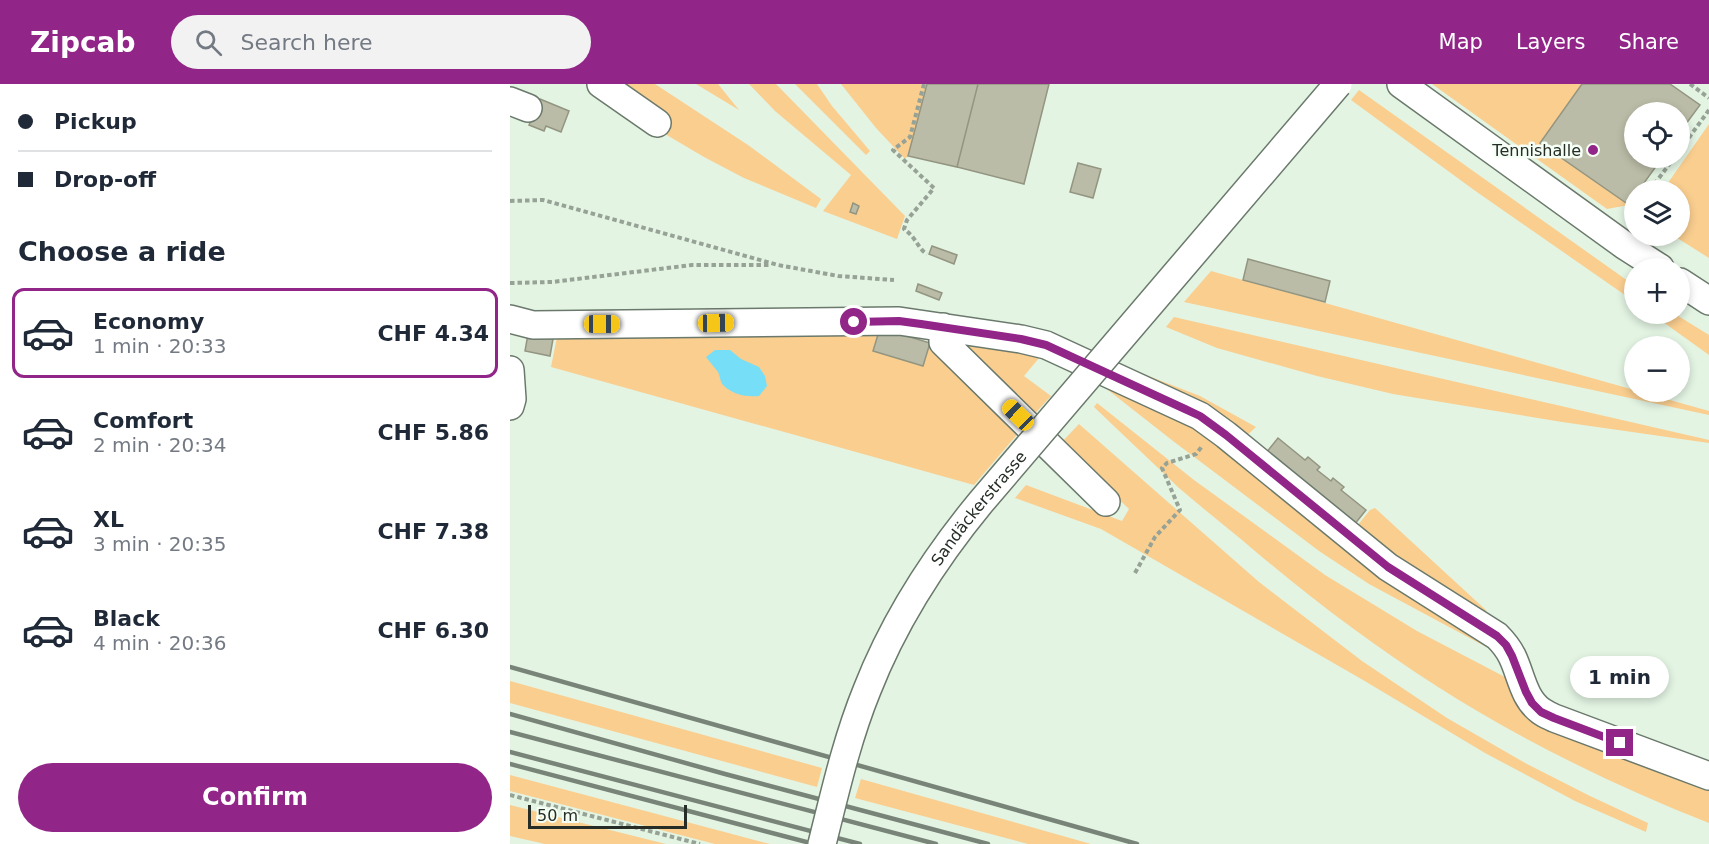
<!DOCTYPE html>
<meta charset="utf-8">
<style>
body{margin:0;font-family:"DejaVu Sans",sans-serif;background:#f2f2f3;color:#1f2937;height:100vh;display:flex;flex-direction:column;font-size:22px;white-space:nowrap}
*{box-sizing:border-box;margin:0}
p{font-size:20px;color:#747a83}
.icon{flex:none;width:33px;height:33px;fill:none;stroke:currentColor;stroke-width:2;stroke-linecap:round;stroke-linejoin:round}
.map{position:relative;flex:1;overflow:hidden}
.panel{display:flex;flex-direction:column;background:#fff;width:510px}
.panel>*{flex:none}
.banner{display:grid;align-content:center;height:132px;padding:0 18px;background:#fff}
.tools{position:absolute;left:1114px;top:18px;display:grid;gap:12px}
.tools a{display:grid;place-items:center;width:66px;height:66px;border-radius:50%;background:#fff;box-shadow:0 3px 9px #0003;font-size:30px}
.scale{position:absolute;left:18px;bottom:15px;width:159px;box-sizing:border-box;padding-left:6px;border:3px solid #262d26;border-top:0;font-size:16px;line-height:21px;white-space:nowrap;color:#262d26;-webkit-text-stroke:4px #f5fff5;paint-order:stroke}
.end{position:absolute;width:27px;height:27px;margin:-14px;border:8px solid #912588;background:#fff;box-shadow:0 0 0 3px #fff}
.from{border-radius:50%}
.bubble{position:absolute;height:42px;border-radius:21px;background:#fff;box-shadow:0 3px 9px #0003;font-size:20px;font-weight:800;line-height:42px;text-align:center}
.car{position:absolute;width:18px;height:36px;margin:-18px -9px;border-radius:8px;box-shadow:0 0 4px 2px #0007;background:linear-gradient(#f5c518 24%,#345 0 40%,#f5c518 0 76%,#345 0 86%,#f5c518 0)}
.banner b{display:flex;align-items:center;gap:21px;height:57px;font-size:22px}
.banner b+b{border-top:2px solid #e0e1e3}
.banner i{width:15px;height:15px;background:#1f2937}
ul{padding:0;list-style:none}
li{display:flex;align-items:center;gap:18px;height:90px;margin:0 12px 9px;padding:0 6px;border:3px solid transparent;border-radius:12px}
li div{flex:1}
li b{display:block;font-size:22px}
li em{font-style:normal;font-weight:800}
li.current{border-color:#912588}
li>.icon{width:54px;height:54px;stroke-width:1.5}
h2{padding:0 18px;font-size:27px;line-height:72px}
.primary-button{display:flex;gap:12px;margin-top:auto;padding:12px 18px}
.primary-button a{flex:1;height:69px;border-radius:36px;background:#912588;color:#fff;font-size:24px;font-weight:800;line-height:69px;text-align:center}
header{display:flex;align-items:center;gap:36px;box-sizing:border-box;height:84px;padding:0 30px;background:#912588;color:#fff}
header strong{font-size:28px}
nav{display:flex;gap:33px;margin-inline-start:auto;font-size:21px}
.search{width:420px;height:54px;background:#f2f2f3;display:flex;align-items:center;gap:15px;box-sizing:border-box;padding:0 21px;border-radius:33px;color:#747a83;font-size:22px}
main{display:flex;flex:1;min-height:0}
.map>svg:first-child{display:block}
.green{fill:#face8f}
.water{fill:#76def6}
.building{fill:#babca7;stroke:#939581;stroke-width:1.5}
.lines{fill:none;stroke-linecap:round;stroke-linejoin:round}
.minor-casing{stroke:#6a796b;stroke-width:30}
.path{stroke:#96a296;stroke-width:4;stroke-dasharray:4.5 3;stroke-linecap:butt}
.minor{stroke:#fff;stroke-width:27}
.rail{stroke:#798479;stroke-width:4.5}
.minor-bridge-casing{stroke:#6a796b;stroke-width:30;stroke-linecap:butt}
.minor-bridge{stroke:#fff;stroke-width:27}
.route{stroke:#912588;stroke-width:8}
.poi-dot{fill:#912588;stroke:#f5fff5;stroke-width:2}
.labels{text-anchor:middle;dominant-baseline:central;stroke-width:5;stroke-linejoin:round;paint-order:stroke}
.poi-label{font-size:16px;fill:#262d26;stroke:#f5fff5;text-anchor:end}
.street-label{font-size:16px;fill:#262d26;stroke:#f5fff5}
</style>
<header>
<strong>Zipcab</strong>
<div class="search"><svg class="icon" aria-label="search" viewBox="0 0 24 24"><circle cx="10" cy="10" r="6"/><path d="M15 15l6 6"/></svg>Search here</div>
<nav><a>Map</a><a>Layers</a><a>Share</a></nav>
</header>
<main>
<section class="panel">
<div class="banner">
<b><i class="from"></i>Pickup</b>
<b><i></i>Drop-off</b>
</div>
<h2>Choose a ride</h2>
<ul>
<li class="current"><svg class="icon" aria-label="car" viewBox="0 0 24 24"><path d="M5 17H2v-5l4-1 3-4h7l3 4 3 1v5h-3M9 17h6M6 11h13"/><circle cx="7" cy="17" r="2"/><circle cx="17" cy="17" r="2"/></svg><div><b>Economy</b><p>1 min · 20:33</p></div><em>CHF 4.34</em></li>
<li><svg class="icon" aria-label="car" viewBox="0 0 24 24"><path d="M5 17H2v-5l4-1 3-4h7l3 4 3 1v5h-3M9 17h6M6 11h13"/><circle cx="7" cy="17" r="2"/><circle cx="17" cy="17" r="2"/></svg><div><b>Comfort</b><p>2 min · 20:34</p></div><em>CHF 5.86</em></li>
<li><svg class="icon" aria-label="car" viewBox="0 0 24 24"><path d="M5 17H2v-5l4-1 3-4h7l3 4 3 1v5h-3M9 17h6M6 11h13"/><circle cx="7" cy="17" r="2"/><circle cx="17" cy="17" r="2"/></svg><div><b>XL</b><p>3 min · 20:35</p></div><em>CHF 7.38</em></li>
<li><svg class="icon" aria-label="car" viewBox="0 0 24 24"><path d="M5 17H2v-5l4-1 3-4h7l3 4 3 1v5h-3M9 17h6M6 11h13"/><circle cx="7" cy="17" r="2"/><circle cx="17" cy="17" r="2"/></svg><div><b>Black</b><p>4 min · 20:36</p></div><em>CHF 6.30</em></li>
</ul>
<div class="primary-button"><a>Confirm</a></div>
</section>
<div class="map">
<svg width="1199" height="760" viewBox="0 0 1199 760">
<rect width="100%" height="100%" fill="#e3f4e3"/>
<path class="green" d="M98,0H145L238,61L311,115L306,124L234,94L194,73L150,47Z
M186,0H208L229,26Z
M239,0H266L395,132L387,155L313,127L341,91L265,27Z
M285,0H307L322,22L360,67L356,71Z
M331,0H417L398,72L395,75L366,44Z
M922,0H1072L1030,59L1119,121L1097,125Z
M849,6L1125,202V218L964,106L841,16Z
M1199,40V174L1164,152H1170V106H1153Z
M701,187L1199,327V331L674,218Z
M1142,230H1165L1199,251V271Z
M664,233L1199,356V359L1052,338L883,310L807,292L707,264L656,243Z
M370,244L363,267L420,259L511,346L464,401L41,283L48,248Z
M453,254L534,268L514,292L541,312L521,334L448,260Z
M618,284L690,312L746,343L733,355L613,290Z
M604,298L696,347L995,573L859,500L809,467L663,357L598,306Z
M587,319L684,396L815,491L907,547L1199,700V739C1105,702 1013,657 928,603C859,559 794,509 732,456C711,439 690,422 669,404C641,377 612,350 584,323Z
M569,340L749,498L852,577L937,634L1017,680L1080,712L1138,739L1136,748L1065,717L975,669L853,596L591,445L505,414L516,401L612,437L619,425L550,360Z
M865,424L977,527L960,526L843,447L860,426Z
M0,597L312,684L307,703L0,619Z
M0,691L260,760H205L0,707Z
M351,695L581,760H518L345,714Z
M0,721L156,760H35L0,752Z"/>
<path class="water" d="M205,266H220L231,275L249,283L255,292L257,302L249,312C236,313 223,311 213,301C210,297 210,292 208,288C204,283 200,278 196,273Z"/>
<path class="building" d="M417,0H468L447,83L398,72Z
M468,0H539L514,100L447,83Z
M1072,0H1160L1190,21L1170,48V28H1125V74H1152L1129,106H1125V112L1119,121L1030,59Z
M30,15L59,27L51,48L36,42L34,47L19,41Z
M568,79L591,85L583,114L560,108Z
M343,119L349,122L346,130L340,128Z
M422,162L447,171L444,180L419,170Z
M738,175L820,197L815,218L733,196Z
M408,200L432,209L429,216L406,207Z
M370,244L420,259L413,282L363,267Z
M18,250L43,255L40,272L15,267Z
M768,354L795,376L798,373L810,383L807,386L821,397L823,394L834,403L831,406L856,426L844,441L756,369Z"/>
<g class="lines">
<defs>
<path id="minor" d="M91,0L147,39
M891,0L1114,161L1150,184
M0,17L18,24
M1170,198L1199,217
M0,235L23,241L389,237L511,255L536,261L690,332L716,351L878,483L987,552C993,558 998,564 1002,572C1011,590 1013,614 1031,627C1035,630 1040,632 1044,634L1199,692
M433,243V258L596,418
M0,286L2,315L0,322"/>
</defs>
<use href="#minor" class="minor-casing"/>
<path class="path" d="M414,0L400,53L383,66L424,104L397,136L394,145C406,153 408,165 417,170
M1180,0L1199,14
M1170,66L1199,26
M1140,106L1164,74
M0,117L33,116L268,181L328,192L384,196
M1124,128L1125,127
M0,199L42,198L182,181H261
M625,489L645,453L670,426L652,384L657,379L686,370L693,361
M0,711L190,760"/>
<use href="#minor" class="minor"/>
<path class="rail" d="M0,583L627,760
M0,630L215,690L478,760
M0,648L426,760
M0,668L350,760
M0,680L304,760"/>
<defs>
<g id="minor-bridge">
<path id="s1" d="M312,760C325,708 337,655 357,606C384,537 424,475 471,418L828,0"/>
</g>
</defs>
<use href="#minor-bridge" class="minor-bridge-casing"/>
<use href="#minor-bridge" class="minor-bridge"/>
</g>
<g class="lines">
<path class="route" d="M344,238L389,237L411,240L511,255L536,261L675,325L690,332L716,351L878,483L987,552L996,561L1002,572L1016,608L1022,619L1031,628L1044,634L1110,659"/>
</g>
<circle class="poi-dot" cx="1083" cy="66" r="6"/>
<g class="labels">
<g class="poi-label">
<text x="1071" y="66">Tennishalle</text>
</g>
<g class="street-label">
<text stroke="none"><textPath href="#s1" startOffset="375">Sandäckerstrasse</textPath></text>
</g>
</g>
</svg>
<div class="tools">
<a><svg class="icon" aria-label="locate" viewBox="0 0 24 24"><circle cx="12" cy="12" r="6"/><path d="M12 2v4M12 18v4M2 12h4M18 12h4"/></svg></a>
<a><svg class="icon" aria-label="layers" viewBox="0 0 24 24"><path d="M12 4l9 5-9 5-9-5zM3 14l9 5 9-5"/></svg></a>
<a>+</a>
<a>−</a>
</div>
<div class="scale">50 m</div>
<i class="end from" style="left:344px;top:238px"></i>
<i class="end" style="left:1110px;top:659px"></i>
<div class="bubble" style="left:1060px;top:572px;width:99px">1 min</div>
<i class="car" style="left:206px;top:239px;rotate:89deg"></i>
<i class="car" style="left:92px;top:240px;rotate:90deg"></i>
<i class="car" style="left:508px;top:331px;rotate:314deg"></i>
</div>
</main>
